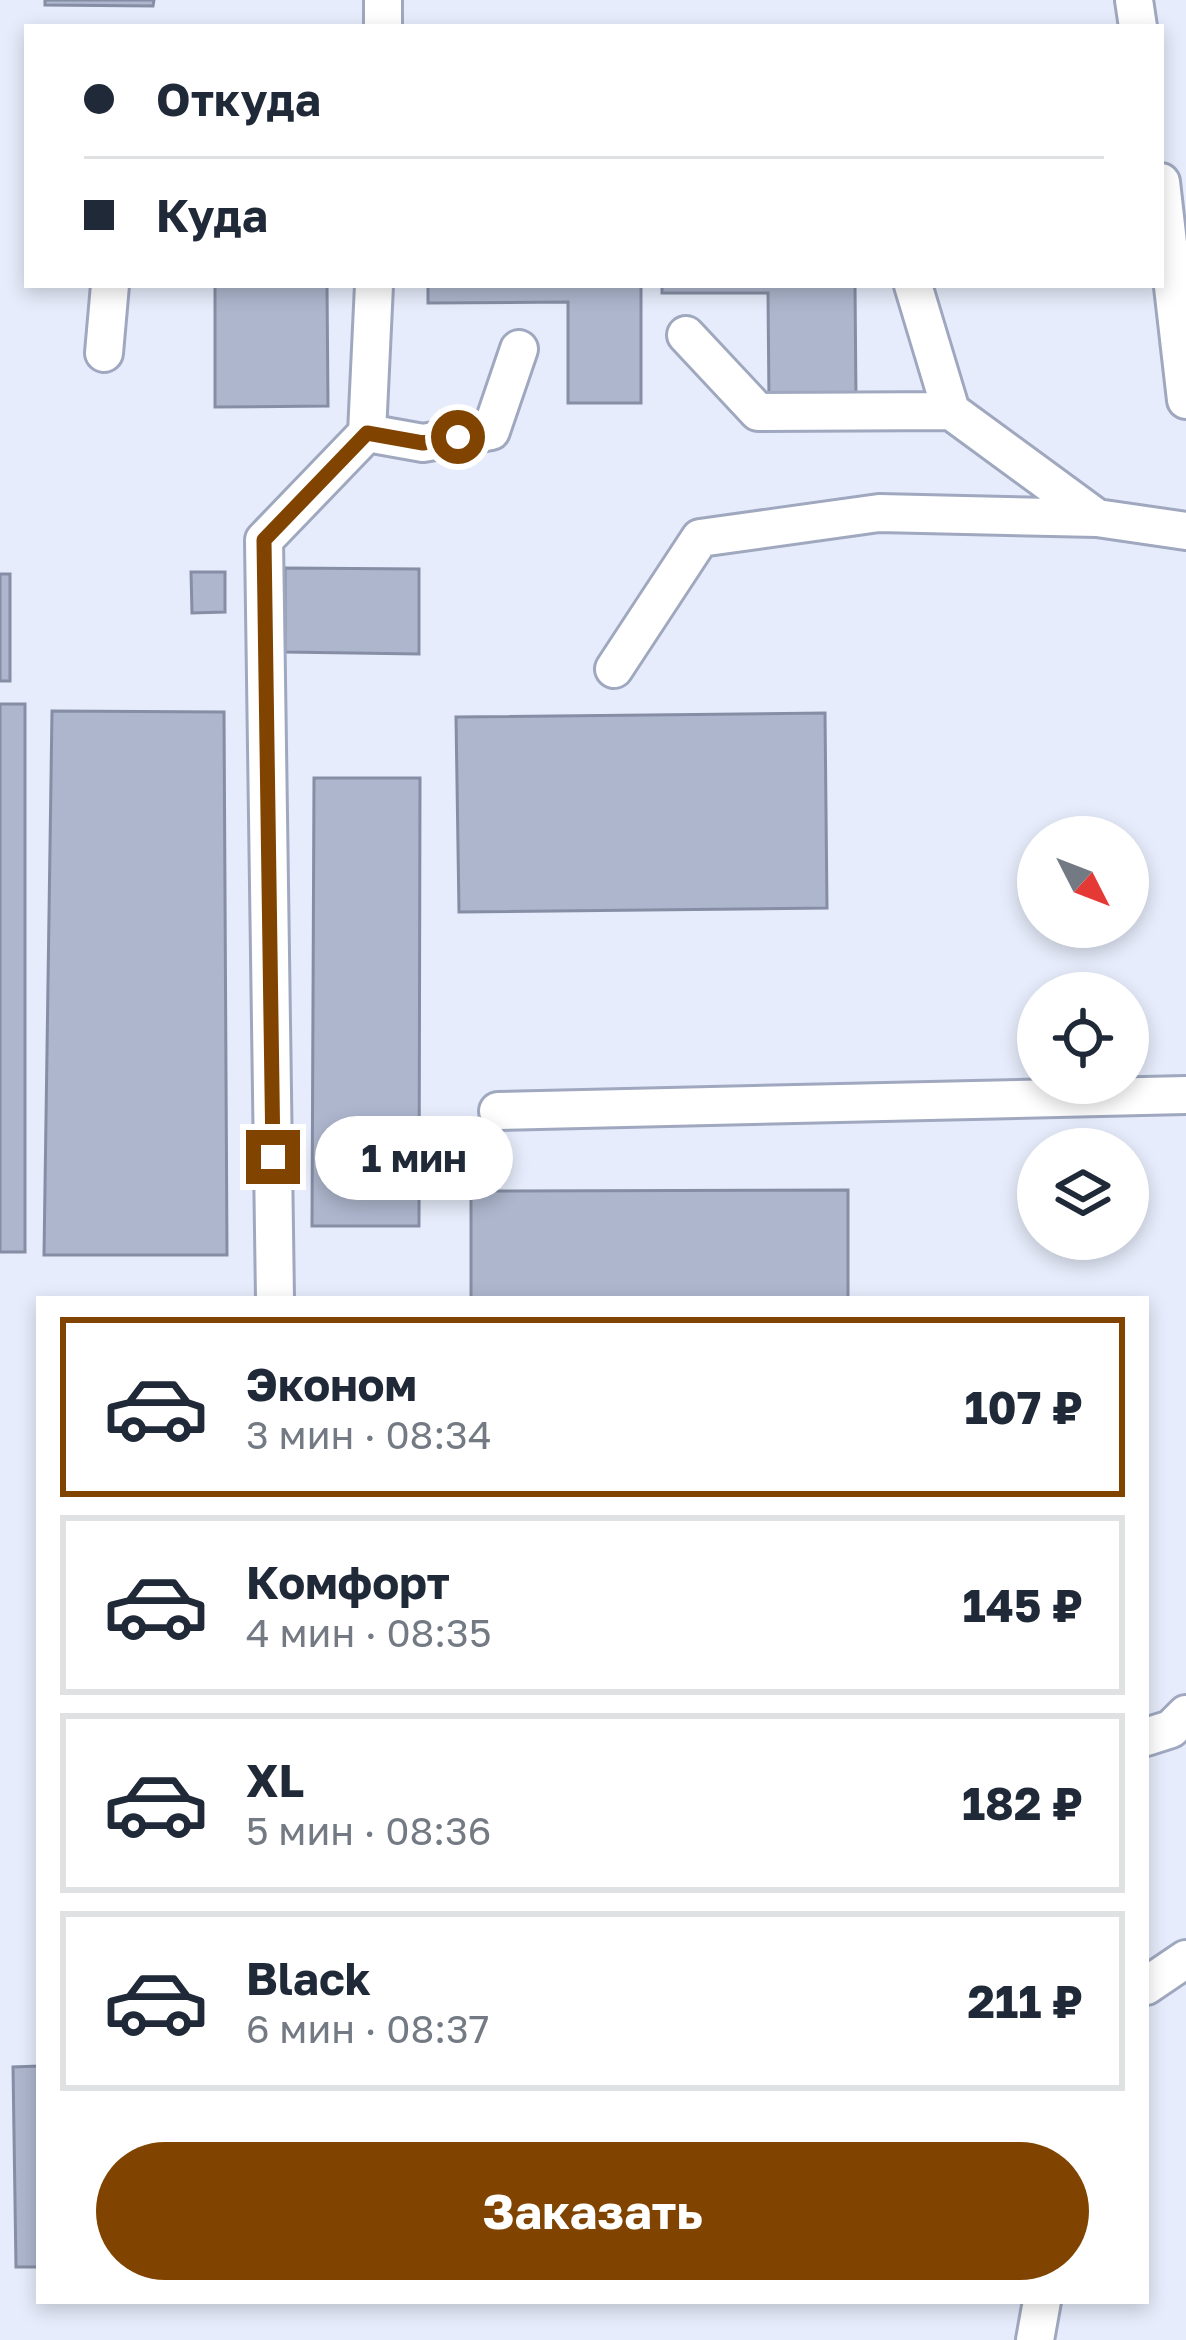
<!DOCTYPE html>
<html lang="ru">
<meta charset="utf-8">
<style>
body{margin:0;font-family:"Golos Text",sans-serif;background:#f2f2f3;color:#1f2937;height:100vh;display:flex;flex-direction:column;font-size:45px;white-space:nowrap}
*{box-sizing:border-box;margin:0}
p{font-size:39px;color:#747a83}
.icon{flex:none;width:66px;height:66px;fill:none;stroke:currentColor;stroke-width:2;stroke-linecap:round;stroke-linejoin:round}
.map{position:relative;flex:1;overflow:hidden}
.details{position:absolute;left:36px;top:1296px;width:1113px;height:1008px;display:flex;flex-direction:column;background:#fff;border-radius:0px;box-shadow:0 6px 18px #0003}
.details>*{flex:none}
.banner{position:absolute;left:24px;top:24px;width:1140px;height:264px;border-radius:0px;box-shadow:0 6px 18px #0003;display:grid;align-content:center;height:264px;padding:0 60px;background:#fff}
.needle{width:78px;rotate:132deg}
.fabs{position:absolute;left:1017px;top:816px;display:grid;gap:24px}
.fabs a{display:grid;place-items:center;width:132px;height:132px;border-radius:50%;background:#fff;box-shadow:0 6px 18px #0003;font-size:60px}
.end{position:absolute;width:54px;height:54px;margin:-27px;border:15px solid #804400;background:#fff;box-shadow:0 0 0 6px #fff}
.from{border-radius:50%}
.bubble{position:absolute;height:84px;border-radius:42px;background:#fff;box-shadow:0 6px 18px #0003;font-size:39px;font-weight:700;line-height:84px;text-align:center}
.banner b{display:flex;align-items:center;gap:42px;height:114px;font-size:45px}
.banner b+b{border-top:3px solid #e0e1e3}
.banner i{width:30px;height:30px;background:#1f2937}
ul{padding:21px 0 0;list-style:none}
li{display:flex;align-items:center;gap:36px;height:180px;margin:0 24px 18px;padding:0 36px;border:6px solid #e0e1e3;border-radius:0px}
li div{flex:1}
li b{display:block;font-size:45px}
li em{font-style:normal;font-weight:700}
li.active{border-color:#804400}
li>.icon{width:108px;height:108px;stroke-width:1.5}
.primary-button{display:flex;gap:24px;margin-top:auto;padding:24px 60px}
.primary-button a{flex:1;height:138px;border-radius:72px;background:#804400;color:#fff;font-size:48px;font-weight:700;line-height:138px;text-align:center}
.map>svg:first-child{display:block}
.building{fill:#adb6cd;stroke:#858ea4;stroke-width:3}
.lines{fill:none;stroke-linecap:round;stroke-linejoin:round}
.minor-casing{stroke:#9fa8bf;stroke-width:42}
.minor{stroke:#fff;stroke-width:36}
.route{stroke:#804400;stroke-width:15}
</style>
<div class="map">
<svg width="1186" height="2340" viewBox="0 0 1186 2340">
<rect width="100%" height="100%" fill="#e6ecfb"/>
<path class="building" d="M45,0H154L153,6L45,5Z
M215,285H327L328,406L215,407Z
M428,285H641V403H568V302L428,303Z
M662,285H855L856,400H769L768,293H662Z
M285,568L419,569V654L285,652Z
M191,572H225V612L192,613Z
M0,574H10V681H0Z
M0,704H25V1252H0Z
M52,711L224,712L227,1255H44Z
M825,713L827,908L459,912L456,717Z
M314,778H420L419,1226H312Z
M848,1190V1299H471V1191Z
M39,2066V2267H16L13,2067Z"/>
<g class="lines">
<defs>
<path id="minor" d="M1134,0L1138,27
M383,27V0
M1161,182L1186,400
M913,285L951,411L1097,518
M686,335L758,412L951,411
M104,353L110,285
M367,433L423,443L491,431L519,349
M614,669L700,538L879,513L1097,518L1186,531
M498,1111L1186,1095
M275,1299L264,540L367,433L374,285
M1146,1737L1171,1729L1186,1714
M1146,1986L1186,1959
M1035,2340L1042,2301"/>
</defs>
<use href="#minor" class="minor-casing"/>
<use href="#minor" class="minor"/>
</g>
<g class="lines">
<path class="route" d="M273,1157L264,540L367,433L423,443L458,437"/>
</g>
</svg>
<div class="fabs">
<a><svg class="needle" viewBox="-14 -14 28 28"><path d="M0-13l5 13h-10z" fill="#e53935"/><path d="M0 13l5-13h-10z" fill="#747a83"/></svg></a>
<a><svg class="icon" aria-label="locate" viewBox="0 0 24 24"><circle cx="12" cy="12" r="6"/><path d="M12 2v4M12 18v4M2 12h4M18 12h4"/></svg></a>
<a><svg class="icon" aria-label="layers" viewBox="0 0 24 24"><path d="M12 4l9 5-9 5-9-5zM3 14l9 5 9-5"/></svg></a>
</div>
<i class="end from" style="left:458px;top:437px"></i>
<i class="end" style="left:273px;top:1157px"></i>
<div class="bubble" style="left:315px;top:1116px;width:198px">1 мин</div>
<div class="banner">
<b><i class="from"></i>Откуда</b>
<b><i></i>Куда</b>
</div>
<section class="details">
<ul>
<li class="active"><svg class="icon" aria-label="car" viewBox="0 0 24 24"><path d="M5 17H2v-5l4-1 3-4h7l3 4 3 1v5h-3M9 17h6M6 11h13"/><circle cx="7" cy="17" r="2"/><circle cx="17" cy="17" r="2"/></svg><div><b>Эконом</b><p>3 мин · 08:34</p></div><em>107 ₽</em></li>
<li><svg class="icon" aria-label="car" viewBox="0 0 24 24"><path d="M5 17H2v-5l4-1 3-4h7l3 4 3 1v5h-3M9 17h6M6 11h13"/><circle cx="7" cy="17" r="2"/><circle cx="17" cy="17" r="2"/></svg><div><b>Комфорт</b><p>4 мин · 08:35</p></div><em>145 ₽</em></li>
<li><svg class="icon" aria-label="car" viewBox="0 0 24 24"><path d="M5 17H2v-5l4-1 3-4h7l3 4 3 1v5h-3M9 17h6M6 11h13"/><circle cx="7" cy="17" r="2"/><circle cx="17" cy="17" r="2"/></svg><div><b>XL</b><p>5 мин · 08:36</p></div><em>182 ₽</em></li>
<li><svg class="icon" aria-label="car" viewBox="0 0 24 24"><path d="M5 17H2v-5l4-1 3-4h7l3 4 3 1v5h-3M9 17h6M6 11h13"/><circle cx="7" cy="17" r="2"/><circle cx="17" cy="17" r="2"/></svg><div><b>Black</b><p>6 мин · 08:37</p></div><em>211 ₽</em></li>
</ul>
<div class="primary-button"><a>Заказать</a></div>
</section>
</div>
